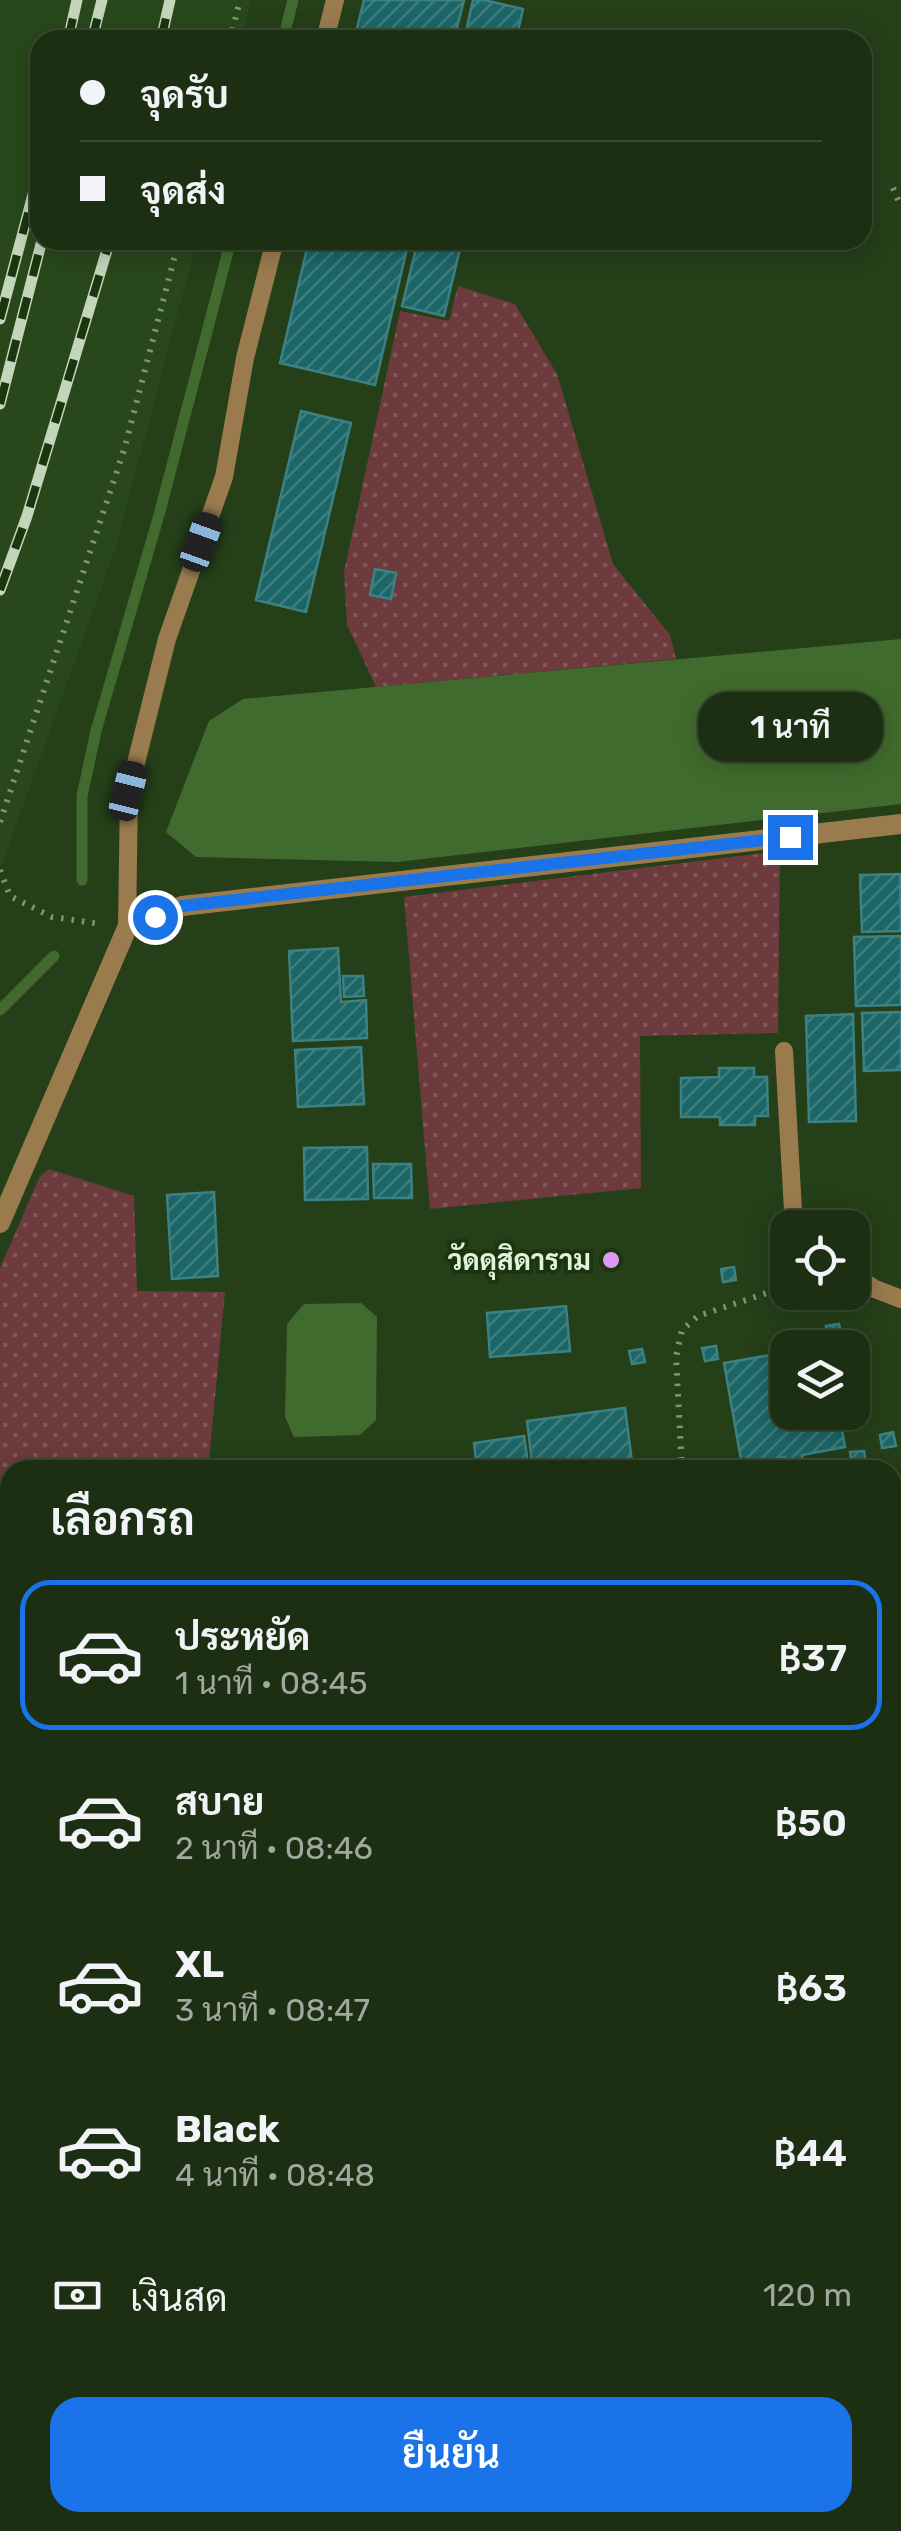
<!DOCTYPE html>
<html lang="th">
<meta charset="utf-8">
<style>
body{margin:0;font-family:Rubik,Sarabun,sans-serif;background:#25371c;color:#f1f3f6;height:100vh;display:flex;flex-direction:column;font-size:38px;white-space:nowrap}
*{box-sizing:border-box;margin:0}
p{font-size:32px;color:#a0a9a0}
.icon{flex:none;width:55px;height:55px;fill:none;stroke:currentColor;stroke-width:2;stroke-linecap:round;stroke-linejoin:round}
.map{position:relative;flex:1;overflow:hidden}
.panel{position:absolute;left:0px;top:1460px;width:902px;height:1072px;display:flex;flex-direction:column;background:#1c2f13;border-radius:30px 30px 0 0;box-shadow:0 5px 25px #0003,0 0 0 2px #3a4a33}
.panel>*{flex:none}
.top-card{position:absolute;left:30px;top:30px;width:842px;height:220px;border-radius:30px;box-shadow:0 5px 25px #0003,0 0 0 2px #3a4a33;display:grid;align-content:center;height:220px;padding:0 50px;background:#1c2f13}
.tools{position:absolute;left:770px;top:1210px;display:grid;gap:20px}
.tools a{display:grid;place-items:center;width:100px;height:100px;border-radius:20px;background:#1c2f13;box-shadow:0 5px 25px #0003,0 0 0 2px #3a4a33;font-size:50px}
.end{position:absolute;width:45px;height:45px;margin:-22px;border:12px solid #1a73e8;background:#fff;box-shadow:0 0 0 5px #fff}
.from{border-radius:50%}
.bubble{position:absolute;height:70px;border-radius:30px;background:#1c2f13;box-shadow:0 5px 25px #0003,0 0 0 2px #3a4a33;font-size:32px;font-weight:600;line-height:70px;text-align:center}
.car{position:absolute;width:30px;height:60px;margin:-30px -15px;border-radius:12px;box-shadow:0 0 8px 2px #0007;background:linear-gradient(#222 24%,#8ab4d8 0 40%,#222 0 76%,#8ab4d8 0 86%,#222 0)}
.top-card b{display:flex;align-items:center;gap:35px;height:95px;font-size:38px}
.top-card b+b{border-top:2px solid #3a4a33}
.top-card i{width:25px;height:25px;background:#f1f3f6}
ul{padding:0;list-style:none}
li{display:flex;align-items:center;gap:30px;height:150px;margin:0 20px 15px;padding:0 30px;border:5px solid transparent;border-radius:30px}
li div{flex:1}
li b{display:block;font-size:38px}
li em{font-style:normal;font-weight:600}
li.current{border-color:#1a73e8}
li>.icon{width:90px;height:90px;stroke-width:1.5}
h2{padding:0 50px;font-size:45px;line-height:120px}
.pay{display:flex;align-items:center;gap:25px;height:110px;padding:0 50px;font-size:38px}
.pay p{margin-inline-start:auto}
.cta{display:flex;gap:20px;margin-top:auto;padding:20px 50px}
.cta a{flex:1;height:115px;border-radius:30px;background:#1a73e8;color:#fff;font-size:40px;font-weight:600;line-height:115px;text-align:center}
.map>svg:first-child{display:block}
.built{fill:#28481b}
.grass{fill:url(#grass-dots)}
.water{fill:#416b2e}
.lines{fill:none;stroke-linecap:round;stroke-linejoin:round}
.stream{stroke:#416b2e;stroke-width:11}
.building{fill:url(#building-hatch);stroke:#3c8283;stroke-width:2.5}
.path{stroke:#809576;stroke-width:6;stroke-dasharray:2.5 8;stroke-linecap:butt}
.service{stroke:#9a7b4e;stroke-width:18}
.minor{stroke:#9a7b4e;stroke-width:20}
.rail-casing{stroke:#c3d5bb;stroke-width:11}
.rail{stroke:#1b350f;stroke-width:8;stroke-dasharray:22;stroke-linecap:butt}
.route{stroke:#1a73e8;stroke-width:12}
.poi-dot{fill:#dc99f4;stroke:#1b350f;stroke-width:4}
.labels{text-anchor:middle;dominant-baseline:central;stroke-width:8;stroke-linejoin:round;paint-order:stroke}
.poi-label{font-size:28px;font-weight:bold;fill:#e2f2db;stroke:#1b350f;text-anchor:end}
</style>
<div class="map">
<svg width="901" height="2531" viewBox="0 0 901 2531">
<defs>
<pattern id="grass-dots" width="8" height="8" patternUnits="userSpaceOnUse" patternTransform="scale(2.5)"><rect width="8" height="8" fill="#6d3a3d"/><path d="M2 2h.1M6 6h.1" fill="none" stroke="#825758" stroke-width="1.8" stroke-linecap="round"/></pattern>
<pattern id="building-hatch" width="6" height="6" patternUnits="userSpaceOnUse" patternTransform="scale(2.5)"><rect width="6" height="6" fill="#1d6668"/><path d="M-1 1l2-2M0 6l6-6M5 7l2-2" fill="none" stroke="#3e7c7d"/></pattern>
</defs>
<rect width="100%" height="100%" fill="#253f19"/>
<path class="built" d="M0,0H251L243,40H40V240H197L116,547L0,870Z"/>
<path class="grass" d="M458,286L515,304L557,374L613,564L670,635L676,659L376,687L347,625L344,572L400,311L449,321Z
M780,851L778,1033L640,1036L641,1188L430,1209L404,897Z
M49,1169L134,1196L137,1291L225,1292L209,1461L204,1470H10V1513H0V1268L40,1176Z"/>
<path class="water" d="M901,639V804L397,862L196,857L166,832L209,721L243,699Z
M361,1303L377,1317L376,1420L360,1435L294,1437L285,1417L287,1324L304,1304Z
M0,1538L10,1539V1617L0,1616Z
M0,2310L10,2346V2522L49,2523L51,2531H0Z"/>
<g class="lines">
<path class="stream" d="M283,40L293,0
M82,880V796L96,731L159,515L231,240
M0,1010L54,956"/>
</g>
<path class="building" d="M364,0H464L454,40H354Z
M473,0H484L523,9L516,40H464Z
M309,240H409L375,385L280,363Z
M418,240H462L444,316L402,306Z
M301,411L351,423L306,612L256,600Z
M375,569L396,573L391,599L370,595Z
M900,874L901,931L862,932L860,875Z
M901,936V1005L856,1006L854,937Z
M338,948L341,1002L366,1000L367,1038L293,1041L289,951Z
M343,976H363L364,996L344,997Z
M901,1012V1070L864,1071L862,1013Z
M853,1014L856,1121L809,1122L806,1016Z
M361,1047L364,1104L298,1107L295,1050Z
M719,1068H754V1077H767L768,1116H755V1125H720V1117H681V1078L719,1077Z
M367,1147L368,1199L305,1200L304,1148Z
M373,1164H411L412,1198H374Z
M214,1192L218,1276L172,1279L167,1195Z
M734,1267L736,1280L723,1282L721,1269Z
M566,1306L570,1351L490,1357L487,1313Z
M839,1324L842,1338L828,1340L826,1326Z
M716,1346L718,1359L705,1361L702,1348Z
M642,1349L645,1362L632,1364L629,1351Z
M788,1352V1412H839L845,1447L802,1455L804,1470H787L785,1457L742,1465L724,1363Z
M625,1408L633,1470H533L527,1421Z
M893,1432L896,1446L882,1448L880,1435Z
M524,1436L529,1470H477L474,1443Z
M864,1451L866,1464L852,1466L850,1452Z
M10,1632V1700L0,1701V1633Z
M892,1653L901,1702V1704L892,1706Z
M901,1790V1850L892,1851V1792Z
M10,1808V1856L4,1858L0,1839V1810Z
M901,1856V1898L892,1900V1858Z
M9,1976L10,2054L0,2057V1979Z
M901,2148V2213L892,2215V2149Z
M892,2314H901V2362L892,2363Z
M892,2386H896L897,2456H892Z
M112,2522H218L220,2531H113Z
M225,2522H277L279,2531H226Z
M284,2522H334L335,2531H285Z"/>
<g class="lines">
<path class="path" d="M230,40L240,0
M893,188L901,207
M0,822L124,450L179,240
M0,870L10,896L52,917L101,924
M682,1470L676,1357L682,1330L698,1316L773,1291L786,1250"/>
<path class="service" d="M325,40L335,0
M127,928L129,791L167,639L224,477L245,358L275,240
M784,1051L794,1228
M852,1274L875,1289L901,1299"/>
<path class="minor" d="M0,1223L127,928L182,906L901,824
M892,1771L901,1770
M0,1884L10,1883
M0,2223L10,2257
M892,2239L901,2237
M80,2522L82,2531"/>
<defs>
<path id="rail" d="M68,40L77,0
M92,40L102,0
M161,40L170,0
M0,319L40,168
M0,404L42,240
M0,590L27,516L110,240"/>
</defs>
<use href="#rail" class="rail-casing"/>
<use href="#rail" class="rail"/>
</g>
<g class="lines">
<path class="route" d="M155,917L182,906L790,837"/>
</g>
<circle class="poi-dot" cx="611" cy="1260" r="10"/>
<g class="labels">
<g class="poi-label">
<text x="591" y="1260">วัดดุสิดาราม</text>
</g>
</g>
</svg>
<div class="tools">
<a><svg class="icon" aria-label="locate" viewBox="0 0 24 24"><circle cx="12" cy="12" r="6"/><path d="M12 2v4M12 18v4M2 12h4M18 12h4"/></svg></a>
<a><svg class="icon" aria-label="layers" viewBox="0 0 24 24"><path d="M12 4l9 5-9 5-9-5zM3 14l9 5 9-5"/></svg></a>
</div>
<i class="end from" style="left:155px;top:917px"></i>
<i class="end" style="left:790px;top:837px"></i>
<div class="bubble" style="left:698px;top:692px;width:185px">1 นาที</div>
<i class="car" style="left:201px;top:542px;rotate:20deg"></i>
<i class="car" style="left:128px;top:791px;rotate:14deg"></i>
<div class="top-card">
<b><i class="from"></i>จุดรับ</b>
<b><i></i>จุดส่ง</b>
</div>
<section class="panel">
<h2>เลือกรถ</h2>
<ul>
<li class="current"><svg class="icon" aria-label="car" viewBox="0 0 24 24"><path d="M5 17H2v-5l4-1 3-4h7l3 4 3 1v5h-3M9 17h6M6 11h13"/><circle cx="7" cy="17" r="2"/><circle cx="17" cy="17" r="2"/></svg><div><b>ประหยัด</b><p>1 นาที · 08:45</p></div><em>฿37</em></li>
<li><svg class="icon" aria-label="car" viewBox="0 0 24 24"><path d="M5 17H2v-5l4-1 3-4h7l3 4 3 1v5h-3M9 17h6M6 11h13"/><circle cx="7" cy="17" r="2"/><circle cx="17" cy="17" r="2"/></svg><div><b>สบาย</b><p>2 นาที · 08:46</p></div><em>฿50</em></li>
<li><svg class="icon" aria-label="car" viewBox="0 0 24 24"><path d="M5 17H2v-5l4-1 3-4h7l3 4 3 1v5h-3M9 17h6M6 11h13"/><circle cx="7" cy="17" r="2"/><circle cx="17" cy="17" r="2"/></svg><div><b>XL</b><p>3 นาที · 08:47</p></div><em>฿63</em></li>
<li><svg class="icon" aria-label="car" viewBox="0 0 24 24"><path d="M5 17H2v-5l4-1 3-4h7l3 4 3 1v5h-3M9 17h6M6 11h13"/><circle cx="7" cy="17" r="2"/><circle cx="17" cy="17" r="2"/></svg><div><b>Black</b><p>4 นาที · 08:48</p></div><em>฿44</em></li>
</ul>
<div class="pay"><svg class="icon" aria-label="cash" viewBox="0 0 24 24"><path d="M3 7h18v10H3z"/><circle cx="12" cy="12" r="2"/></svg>เงินสด<p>120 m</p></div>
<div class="cta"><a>ยืนยัน</a></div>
</section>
</div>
